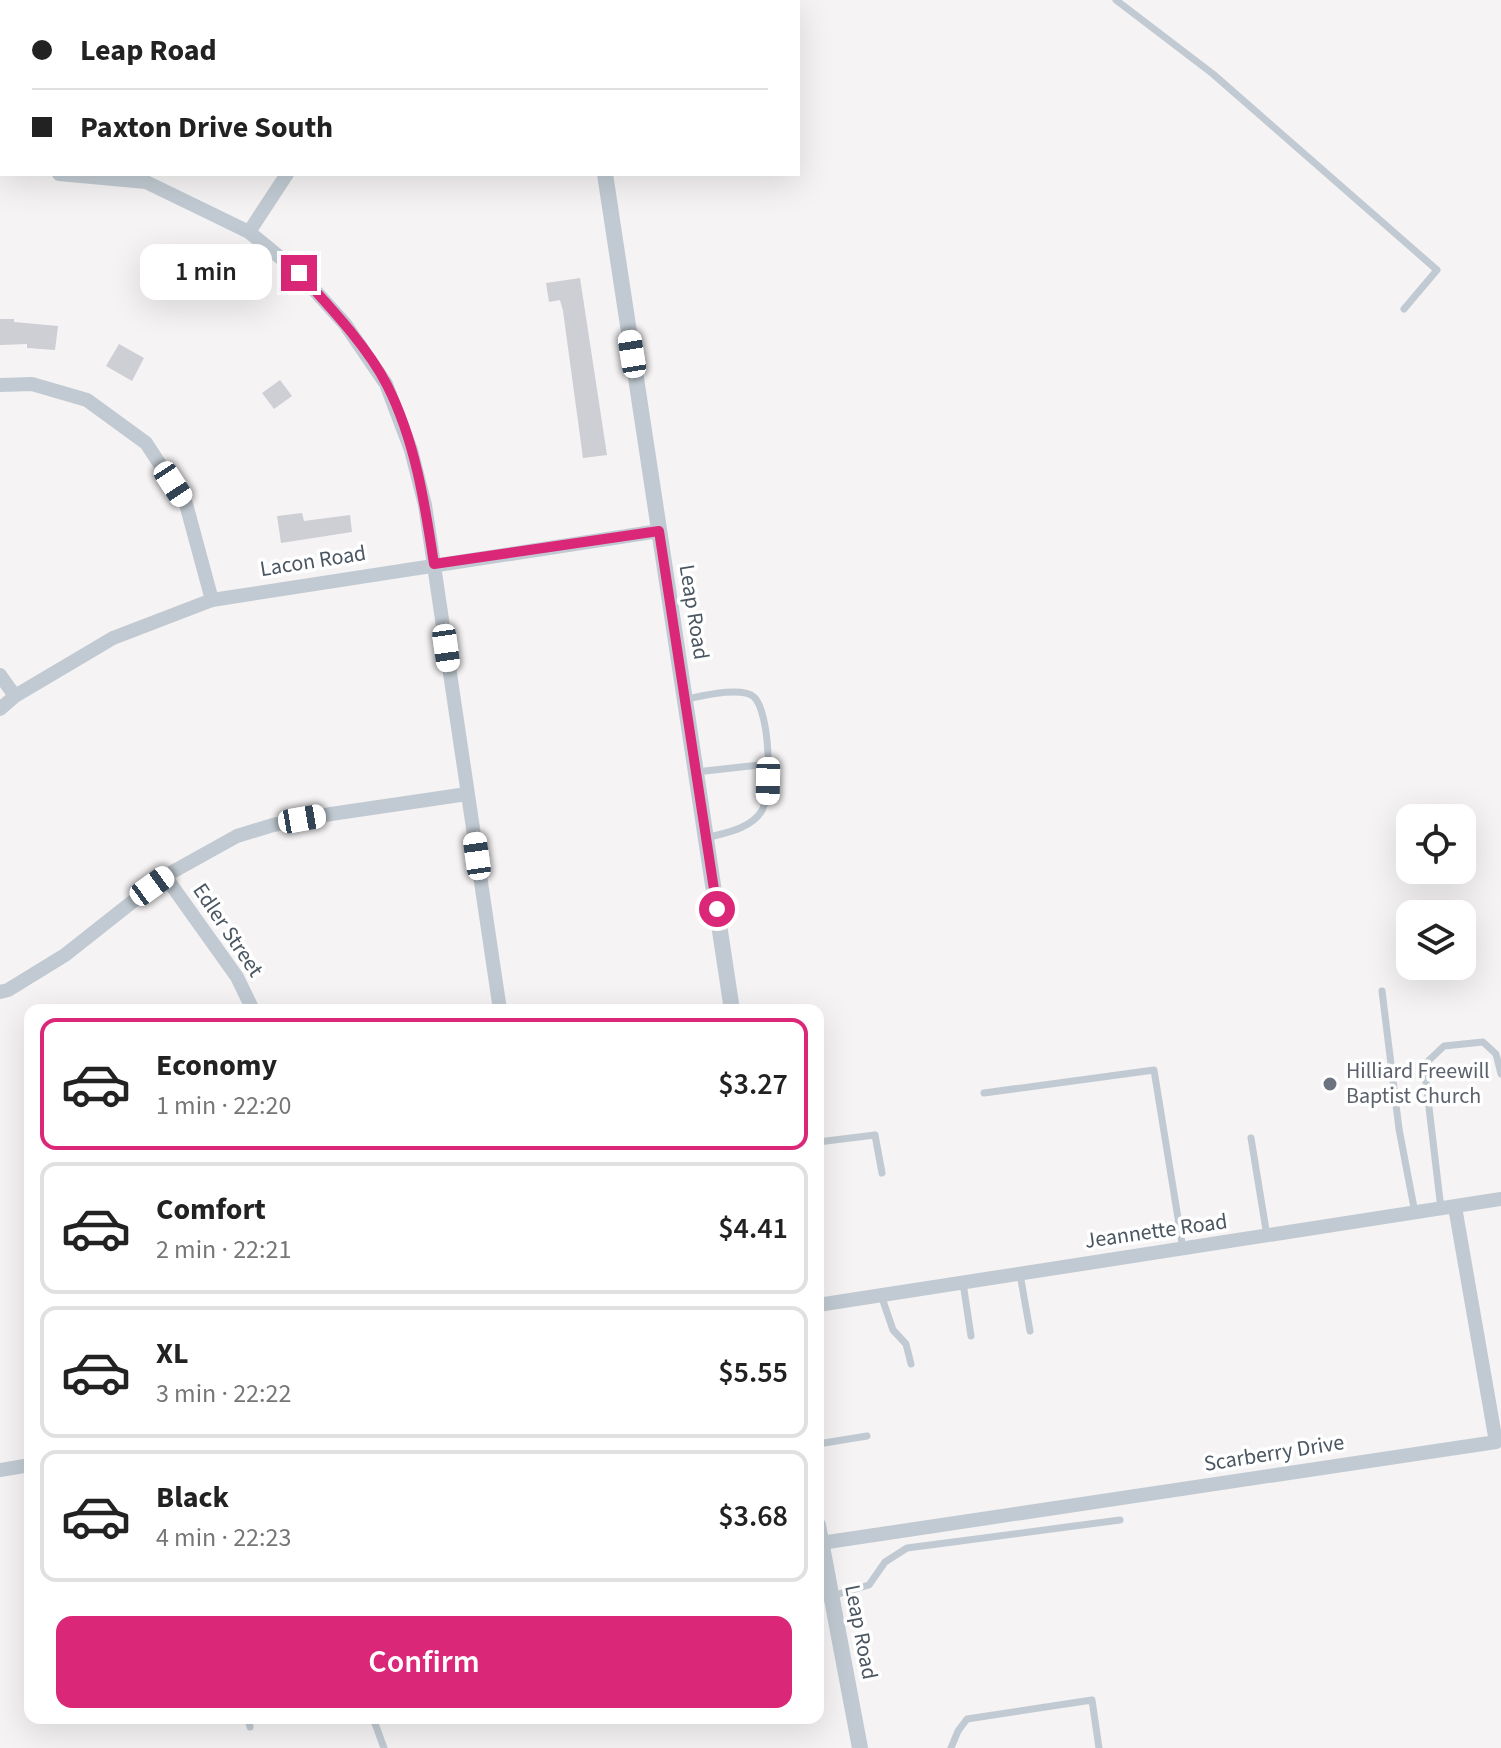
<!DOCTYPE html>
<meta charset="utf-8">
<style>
body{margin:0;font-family:"Source Sans 3",sans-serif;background:#f6f6f6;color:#222;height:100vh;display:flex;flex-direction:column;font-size:30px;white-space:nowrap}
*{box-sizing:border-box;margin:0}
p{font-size:26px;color:#767676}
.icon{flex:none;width:44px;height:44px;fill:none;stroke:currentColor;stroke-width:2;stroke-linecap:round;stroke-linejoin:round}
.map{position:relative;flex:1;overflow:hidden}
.drawer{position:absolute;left:24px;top:1004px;width:800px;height:720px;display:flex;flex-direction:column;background:#fff;border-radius:16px;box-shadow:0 8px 32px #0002}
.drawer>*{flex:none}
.hud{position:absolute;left:0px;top:0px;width:800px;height:176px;box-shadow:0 8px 32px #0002;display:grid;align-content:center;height:176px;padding:0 32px;background:#fff}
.controls{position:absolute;left:1396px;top:804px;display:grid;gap:16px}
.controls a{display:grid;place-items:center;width:80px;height:80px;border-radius:16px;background:#fff;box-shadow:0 8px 32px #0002;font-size:40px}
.end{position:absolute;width:36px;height:36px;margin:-18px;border:10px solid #db2777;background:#fff;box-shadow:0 0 0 4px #fff}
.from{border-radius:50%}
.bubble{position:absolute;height:56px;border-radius:16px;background:#fff;box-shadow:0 8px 32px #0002;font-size:26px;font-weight:600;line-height:56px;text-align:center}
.car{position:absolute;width:24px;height:48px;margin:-24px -12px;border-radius:10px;box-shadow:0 0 6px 2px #0007;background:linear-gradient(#fff 24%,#345 0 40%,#fff 0 76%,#345 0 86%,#fff 0)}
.hud b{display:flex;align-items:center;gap:28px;height:76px;font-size:30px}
.hud b+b{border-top:2px solid #e0e0e0}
.hud i{width:20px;height:20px;background:#222}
ul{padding:14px 0 0;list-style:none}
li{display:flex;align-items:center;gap:24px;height:132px;margin:0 16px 12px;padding:0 16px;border:4px solid #e0e0e0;border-radius:16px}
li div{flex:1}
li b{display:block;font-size:30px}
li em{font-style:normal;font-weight:600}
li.current{border-color:#db2777}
li>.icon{width:72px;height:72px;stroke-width:1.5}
.button{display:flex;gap:16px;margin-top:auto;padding:16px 32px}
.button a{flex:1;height:92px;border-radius:16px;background:#db2777;color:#fff;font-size:32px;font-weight:600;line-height:92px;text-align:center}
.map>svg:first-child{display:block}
.building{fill:#cdcfd5}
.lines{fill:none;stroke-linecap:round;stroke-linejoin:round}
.service{stroke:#c1cad2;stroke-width:7}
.minor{stroke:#c1cad2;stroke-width:14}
.tertiary{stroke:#c1cad2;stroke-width:16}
.route{stroke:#db2777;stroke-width:10}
.worship-dot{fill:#6b7280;stroke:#fff;stroke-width:3}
.labels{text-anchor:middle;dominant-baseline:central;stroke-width:7;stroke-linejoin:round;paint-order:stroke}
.street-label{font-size:22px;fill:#4a5661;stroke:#fff}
.worship-label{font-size:22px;fill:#5b616d;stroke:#fff;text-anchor:start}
</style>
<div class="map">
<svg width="1501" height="1748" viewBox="0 0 1501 1748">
<rect width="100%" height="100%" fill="#f5f3f3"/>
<path class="building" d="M580,278L607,455L583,458L563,311L560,300L549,302L546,283Z
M0,319H14V322L58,326L55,350L27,348V344L0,345Z
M119,344L144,358L132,381L106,366Z
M280,380L292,396L274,409L262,393Z
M302,513L304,521L350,515L352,532L281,543L277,516Z"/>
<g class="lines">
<path class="service" d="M1116,0L1213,74L1437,270L1404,309
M687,699C702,696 742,686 754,697C770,712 773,794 761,812C750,829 724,833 706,838
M696,772L768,764
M1382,991L1399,1129L1415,1213
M984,1093L1154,1070L1183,1249
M1251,1138L1267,1236
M818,1142L875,1135L882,1173
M1441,1209L1424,1065L1444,1046L1483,1042L1496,1054L1501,1074
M1020,1274L1030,1331
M963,1283L971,1336
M881,1295L893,1330L906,1344L911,1364
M818,1444L867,1436
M818,1600L869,1585L885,1562L907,1548L1120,1520
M248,1718L250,1727
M373,1718L384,1748
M951,1748L958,1731L967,1719L1092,1700L1099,1748"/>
<path class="minor" d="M0,169H2
M59,174L146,182L249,232L299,273L345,324L386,384L411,450L425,505L500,1010
M249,232L287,174
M0,385L32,384L87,400L146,443L186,504L212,600
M0,675L15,696
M0,709L15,696L113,638L212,600L659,531
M165,876L237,977L253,1010
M0,992L8,990L65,955L165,876L237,836L273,825L331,814L467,794
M818,1305L1501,1199
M0,1470L30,1465
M821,1543L1496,1442L1455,1207"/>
<path class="tertiary" d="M579,0L580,2
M605,174L732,1010
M818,1525L860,1748"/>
</g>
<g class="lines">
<path class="route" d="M299,273C329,306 367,346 387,385C415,440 425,504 434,564L659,531L717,909"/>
</g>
<circle class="worship-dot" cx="1330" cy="1084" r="8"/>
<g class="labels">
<g class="street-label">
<text transform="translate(313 561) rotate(-9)">Lacon Road</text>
<text transform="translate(694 612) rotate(81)">Leap Road</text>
<text transform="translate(228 930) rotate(56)">Edler Street</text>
<text transform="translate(1156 1231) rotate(-8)">Jeannette Road</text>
<text transform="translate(1274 1453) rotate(-9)">Scarberry Drive</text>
<text transform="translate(861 1632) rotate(79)">Leap Road</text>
</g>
<g class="worship-label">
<text x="1346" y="1071">Hilliard Freewill<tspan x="1346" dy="25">Baptist Church</tspan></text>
</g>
</g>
</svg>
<div class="controls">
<a><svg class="icon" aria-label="locate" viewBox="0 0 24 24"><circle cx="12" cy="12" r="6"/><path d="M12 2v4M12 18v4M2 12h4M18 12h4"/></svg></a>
<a><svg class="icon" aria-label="layers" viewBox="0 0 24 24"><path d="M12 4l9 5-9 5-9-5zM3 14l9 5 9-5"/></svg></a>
</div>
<i class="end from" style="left:717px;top:909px"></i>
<i class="end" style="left:299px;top:273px"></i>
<div class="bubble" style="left:140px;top:244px;width:132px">1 min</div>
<i class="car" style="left:632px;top:354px;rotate:351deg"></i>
<i class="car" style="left:173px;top:484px;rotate:147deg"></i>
<i class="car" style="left:446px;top:648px;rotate:172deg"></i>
<i class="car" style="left:768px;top:781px;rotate:181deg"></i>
<i class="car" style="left:302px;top:819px;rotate:80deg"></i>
<i class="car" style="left:477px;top:856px;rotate:352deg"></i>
<i class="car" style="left:152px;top:886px;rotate:54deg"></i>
<div class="hud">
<b><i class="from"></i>Leap Road</b>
<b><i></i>Paxton Drive South</b>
</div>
<section class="drawer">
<ul>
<li class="current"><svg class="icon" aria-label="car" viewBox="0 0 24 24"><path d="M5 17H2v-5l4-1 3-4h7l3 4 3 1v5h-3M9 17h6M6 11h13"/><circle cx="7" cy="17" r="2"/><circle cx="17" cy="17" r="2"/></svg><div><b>Economy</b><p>1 min · 22:20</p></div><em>$3.27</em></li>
<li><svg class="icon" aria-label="car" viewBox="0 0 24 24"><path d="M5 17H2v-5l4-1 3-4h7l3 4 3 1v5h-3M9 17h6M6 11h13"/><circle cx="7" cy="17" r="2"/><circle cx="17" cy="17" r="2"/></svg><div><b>Comfort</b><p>2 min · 22:21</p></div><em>$4.41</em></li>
<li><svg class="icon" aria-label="car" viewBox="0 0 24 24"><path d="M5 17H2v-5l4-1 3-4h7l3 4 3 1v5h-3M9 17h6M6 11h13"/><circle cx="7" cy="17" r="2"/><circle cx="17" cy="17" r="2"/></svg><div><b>XL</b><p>3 min · 22:22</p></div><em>$5.55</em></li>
<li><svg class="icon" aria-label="car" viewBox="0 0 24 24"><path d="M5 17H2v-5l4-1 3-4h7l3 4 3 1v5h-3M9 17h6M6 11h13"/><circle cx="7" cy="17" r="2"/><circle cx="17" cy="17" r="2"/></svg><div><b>Black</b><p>4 min · 22:23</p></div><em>$3.68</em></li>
</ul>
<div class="button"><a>Confirm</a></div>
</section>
</div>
